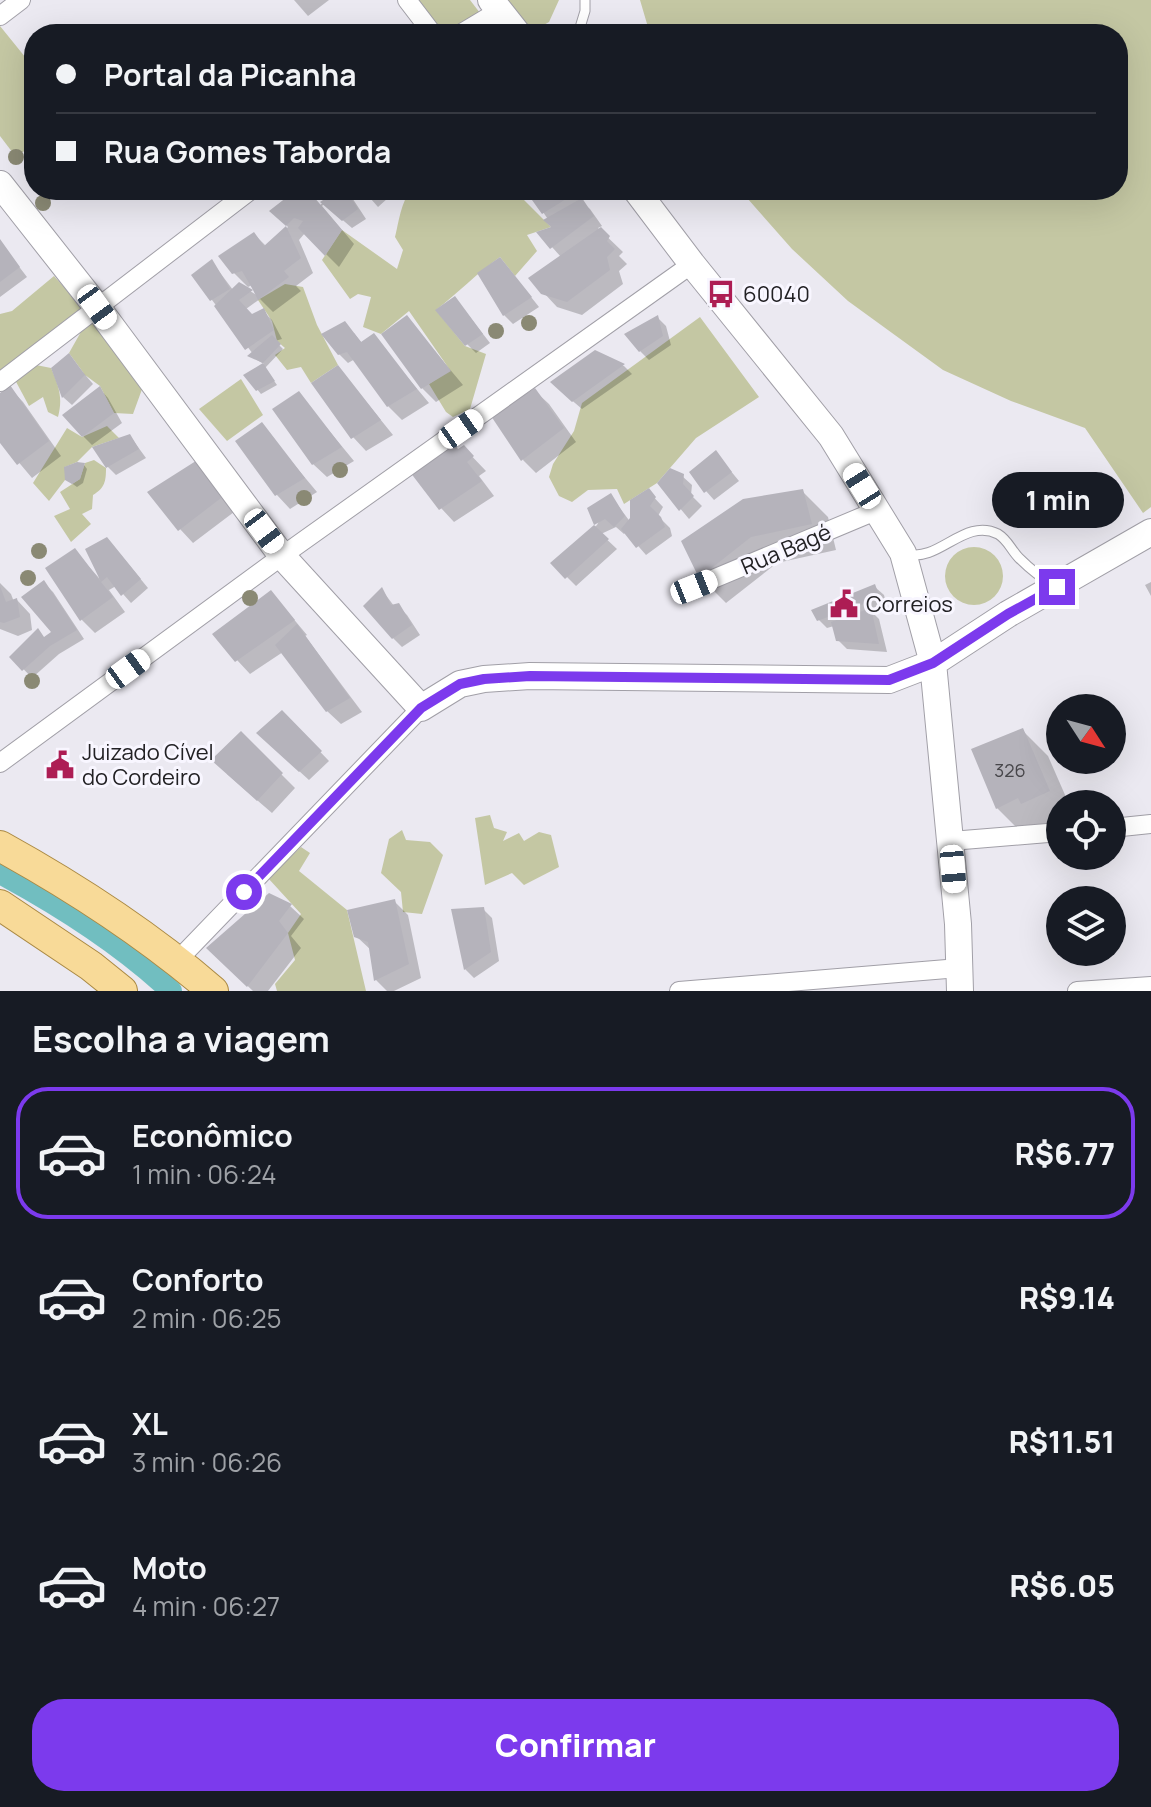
<!DOCTYPE html>
<html lang="pt">
<meta charset="utf-8">
<style>
body{margin:0;font-family:Manrope,sans-serif;background:#20242c;color:#f1f3f6;height:100vh;display:flex;flex-direction:column;font-size:30px;white-space:nowrap}
*{box-sizing:border-box;margin:0}
p{font-size:26px;color:#9ea1a6}
.icon{flex:none;width:44px;height:44px;fill:none;stroke:currentColor;stroke-width:2;stroke-linecap:round;stroke-linejoin:round}
.map{position:relative;height:991px;overflow:hidden}
.sheet{display:flex;flex-direction:column;background:#171b24;flex:1}
.sheet>*{flex:none}
.top-card{position:absolute;left:24px;top:24px;width:1104px;height:176px;border-radius:32px;box-shadow:0 8px 32px #0002;display:grid;align-content:center;height:176px;padding:0 32px;background:#171b24}
.needle{width:52px;rotate:126deg}
.controls{position:absolute;left:1046px;top:694px;display:grid;gap:16px}
.controls a{display:grid;place-items:center;width:80px;height:80px;border-radius:50%;background:#171b24;box-shadow:0 8px 32px #0002;font-size:40px}
.end{position:absolute;width:36px;height:36px;margin:-18px;border:10px solid #7c3aed;background:#fff;box-shadow:0 0 0 4px #fff}
.from{border-radius:50%}
.bubble{position:absolute;height:56px;border-radius:28px;background:#171b24;box-shadow:0 8px 32px #0002;font-size:26px;font-weight:800;line-height:56px;text-align:center}
.car{position:absolute;width:24px;height:48px;margin:-24px -12px;border-radius:10px;box-shadow:0 0 6px 2px #0007;background:linear-gradient(#fff 24%,#345 0 40%,#fff 0 76%,#345 0 86%,#fff 0)}
.top-card b{display:flex;align-items:center;gap:28px;height:76px;font-size:30px}
.top-card b+b{border-top:2px solid #363941}
.top-card i{width:20px;height:20px;background:#f1f3f6}
ul{padding:0;list-style:none}
li{display:flex;align-items:center;gap:24px;height:132px;margin:0 16px 12px;padding:0 16px;border:4px solid transparent;border-radius:32px}
li div{flex:1}
li b{display:block;font-size:30px}
li em{font-style:normal;font-weight:800}
li.selected{border-color:#7c3aed}
li>.icon{width:72px;height:72px;stroke-width:1.5}
h2{padding:0 32px;font-size:36px;line-height:96px}
.action{display:flex;gap:16px;margin-top:auto;padding:16px 32px}
.action a{flex:1;height:92px;border-radius:32px;background:#7c3aed;color:#fff;font-size:32px;font-weight:800;line-height:92px;text-align:center}
.map>svg:first-child{display:block}
.green{fill:#c4c7a3}
.shadow{fill:#0003}
.lines{fill:none;stroke-linecap:round;stroke-linejoin:round}
.canal{stroke:#71bec0;stroke-width:22}
.building{fill:#b5b3bb}
.service-casing{stroke:#a19fa7;stroke-width:11}
.minor-casing{stroke:#a19fa7;stroke-width:20}
.secondary-casing{stroke:#a19fa7;stroke-width:28}
.primary-casing{stroke:#aa8943;stroke-width:32}
.service{stroke:#fff;stroke-width:9}
.minor{stroke:#fff;stroke-width:18}
.secondary{stroke:#fff;stroke-width:26}
.primary{stroke:#f8da98;stroke-width:30}
.tree{fill:#8a8974}
.route{stroke:#7c3aed;stroke-width:10}
.labels{text-anchor:middle;dominant-baseline:central;stroke-width:6;stroke-linejoin:round;paint-order:stroke}
.number-label{font-size:18px;fill:#47464a}
.poi-label{font-size:22px;fill:#222124;stroke:#f8f6ff;text-anchor:start}
.street-label{font-size:22px;fill:#222124;stroke:#f8f6ff}
</style>
<div class="map">
<svg width="1151" height="991" viewBox="0 0 1151 991">
<rect width="100%" height="100%" fill="#ebe9f1"/>
<path class="green" d="M409,0H470L480,13L449,34H434Z
M507,0H559L549,22L535,30L528,27Z
M640,0H1151V507L1143,513L1085,428L1011,401L943,370L848,301L792,249L740,190H1118V34H650Z
M0,26L34,68V144L16,157L0,136Z
M411,190H514L551,227L527,235L537,251L515,276L500,257C477,273 458,293 436,310L465,346L486,354L470,409L453,417L446,412L429,384L450,370L409,311L381,334L363,327L371,297L358,294L350,299L322,260L342,230L397,269L403,250L395,237C399,221 401,202 411,190Z
M54,276L83,308L0,376V314L12,311Z
M285,284L303,287L317,325L338,365L311,383L301,367L287,370L275,355L285,348L277,341L272,321L258,300Z
M700,317L759,397L696,438L657,483L624,504L617,489L588,490L572,502L559,496L549,477L553,464L574,431L582,403Z
M97,320L145,381L133,414L114,413L100,386L85,375L69,353L82,330Z
M36,365L51,368C59,386 63,398 58,417L48,412L43,397L29,406L14,378Z
M241,379L263,415L227,441L199,409Z
M107,426L119,438L92,447L77,462L65,467V480L49,501L33,483L67,428L82,437Z
M94,460L106,468C106,481 105,488 93,495L92,509L82,514L91,524L71,542L54,516L70,509L60,492L80,479L85,463Z
M945 576a29 29 0 1 1 58 0a29 29 0 1 1-58 0Z
M490,815L494,828L507,832L503,841L519,833L524,841L539,832L551,835L559,867L524,885L512,873L485,885L475,818Z
M402,830L406,840L430,842L443,855L422,914L403,912L401,892L381,873L389,839Z
M301,847L310,853L299,871L347,910L366,991H277L275,984L295,960L288,933L301,914L268,878Z"/>
<path class="shadow" d="M294,0H329L308,16Z
M299,190H305L320,205L329,198L323,190H347L366,219L352,228L324,204L322,206L354,244L339,267L305,233L299,240L313,273L296,286L301,291L273,312L260,299L246,309L252,316L263,311L272,320L282,339L275,341L283,349L265,368L277,385L261,394L246,376L264,364L250,356L253,354L212,300V262L233,290L239,284L258,296L252,285L248,287L234,273L254,234L267,247L288,227L273,211Z
M363,190H397L378,207Z
M421,190H443L430,200Z
M534,190H576L580,201L590,209L602,226L598,228L623,252L619,256L627,264L619,271L623,284L582,315L557,307L543,292L561,257L552,247L554,228L543,212Z
M1,243L27,277L0,297V244Z
M508,268L539,307L513,324L504,315Z
M455,298L490,343L476,353L467,344Z
M657,317L666,326L671,345L649,360L640,351Z
M407,318L463,385L436,402L422,388Z
M354,333L362,343L373,336L429,403L402,420L388,406L355,359L348,363L339,354Z
M595,353L624,366L632,374L582,409L561,391Z
M69,356L93,384L72,405L63,397L53,369Z
M338,367L393,435L366,451L353,437Z
M10,388L23,402L61,456L32,478L0,440V396Z
M100,389L108,398L122,423L92,445L83,436Z
M535,391L549,404L576,442L536,473L523,460Z
M298,393L354,461L327,477L313,464Z
M261,425L317,492L290,509L277,495Z
M130,436L146,458L116,475L107,466Z
M464,448L486,471L479,476L494,496L454,522L441,508L459,451Z
M716,453L739,481L714,500L706,491Z
M84,465L87,469L83,483L77,487L67,480Z
M212,475L234,512L193,543L180,529Z
M682,476L692,485L691,495L702,506L689,519L659,483Z
M648,491L663,507L658,516L670,528L672,536L646,555L626,532L624,534L616,527L601,534L617,549L576,586L553,563L597,525L611,496L631,523Z
M802,491L828,517L836,550L777,563L726,603L700,577Z
M115,548L148,588L131,603L116,586L109,590L125,612L95,633L82,620L75,551L99,578Z
M1151,582V596L1145,585Z
M0,583L11,594L14,602L17,600L30,614L32,630L18,636L0,629Z
M44,583L53,592L84,639L59,654L32,678L12,657L54,632Z
M875,587L884,595L887,607L872,612L879,619L887,652L847,649L838,640L834,626L827,628L818,619Z
M382,590L394,606H398L407,615L420,635L402,647L393,638Z
M271,592L307,635L305,636L362,712L341,724L327,711L283,652L250,674L237,660Z
M282,712L329,761L309,780L267,742Z
M1022,730L1048,756L1069,804H1060V824L1049,829L1044,824L1023,834L997,808Z
M241,734L295,788L272,813L227,774Z
M394,901L408,915L421,978L394,991H387L376,980L372,951L356,936Z
M290,906L304,919L291,936L301,948L268,991H253L209,949Z
M483,909L492,918L499,961L474,978L465,969L454,911Z"/>
<g class="lines">
<path class="canal" d="M0,873C61,906 120,943 171,991"/>
</g>
<path class="building" d="M296,190H308L342,230L325,256L298,228L303,221L294,218L286,226L269,211Z
M320,190H346L358,209L342,221L320,202L326,198Z
M531,190H572L574,194L542,214L527,193Z
M582,198L594,216L550,249L536,232L551,227L543,220Z
M286,226L301,258L284,271L289,277L258,300L253,290L239,300L252,314L264,308L274,330L245,350L214,306L239,282L253,290L242,271L232,274L218,256L254,232L264,246Z
M601,227L610,236L607,241L615,249L607,257L610,270L567,302L541,294L528,278Z
M0,239L20,267L0,282Z
M500,257L532,297L503,316L477,273Z
M212,259L230,289L210,301L191,275Z
M455,296L483,334L465,346L435,310Z
M407,315L451,371L421,389L381,334Z
M658,315L663,336L639,352L624,334Z
M345,321L361,342L374,333L417,389L387,407L347,352L338,355L321,334Z
M272,335L281,344L263,363L247,356Z
M595,350L625,364L572,402L550,382Z
M69,353L85,375L62,398L51,368Z
M263,363L275,381L256,391L243,375Z
M338,365L381,420L351,439L311,383Z
M10,385L49,441L17,465L0,443V393Z
M100,386L114,413L82,437L62,415Z
M535,388L564,428L521,461L491,416Z
M299,391L342,447L312,465L272,409Z
M262,422L305,478L275,496L235,441Z
M130,434L139,449L106,468L92,447Z
M453,442L458,449L464,445L474,456L467,462L482,481L439,510L410,472Z
M716,450L732,472L704,493L689,472Z
M199,459L221,498L178,531L147,492Z
M77,462L85,463L80,479L72,484L65,480L64,467Z
M670,468L684,474L683,484L694,496L679,511L657,483Z
M649,488L656,497L650,506L661,517L665,527L636,548L621,529L630,518V500Z
M803,489L812,524L751,537L699,578L681,541L743,499Z
M611,493L625,516L614,527L605,519L594,525L609,539L565,579L550,563L594,525L587,508Z
M107,537L141,579L121,596L107,577L101,582L113,597L80,621L45,568L75,548L101,582L85,549Z
M44,580L77,630L50,646L22,671L9,657L38,628L44,637L51,632L21,597Z
M875,584L880,598L817,621L811,610Z
M0,586L6,602L17,598L20,617L4,623L0,622Z
M382,587L391,605L399,603L412,625L392,639L363,606Z
M271,590L295,620L235,662L212,634Z
M871,608L879,644L836,641L831,622Z
M297,624L350,698L326,712L275,645Z
M282,710L322,751L299,772L256,733Z
M1023,728L1050,791L1021,804L1018,798L996,809L971,749Z
M241,731L283,773L257,801L211,760Z
M269,893L292,904L279,921L288,933L247,987L206,948Z
M395,899L409,964L374,981L368,942L354,937L347,910Z
M484,907L491,952L464,970L451,909Z"/>
<g class="lines">
<defs>
<path id="service" d="M578,34L585,11V0
M908,554C939,562 965,517 998,534C1008,540 1011,550 1019,558C1030,569 1039,577 1054,585"/>
<path id="minor" d="M407,0L433,34
M0,16L21,0
M460,34L500,10
M0,382L251,190
M694,587L878,510
M0,763L282,556L692,264
M1112,828L1151,824
M951,841L1060,832
M177,961L421,708
M679,991L959,968
M1077,991L1151,986"/>
<path id="secondary" d="M491,0L518,34
M0,184L97,307L282,556L421,708L460,684L484,679L530,676L889,680L933,663L1008,614L1151,532
M636,190L692,264L831,436L903,553L933,663L958,924L960,991"/>
<path id="primary" d="M0,846C76,888 147,934 213,991
M0,905L91,966L122,991"/>
</defs>
<use href="#service" class="service-casing"/>
<use href="#minor" class="minor-casing"/>
<use href="#secondary" class="secondary-casing"/>
<use href="#primary" class="primary-casing"/>
<use href="#service" class="service"/>
<use href="#minor" class="minor"/>
<use href="#secondary" class="secondary"/>
<use href="#primary" class="primary"/>
</g>
<g class="tree">
<circle cx="16" cy="157" r="8"/>
<circle cx="43" cy="203" r="8"/>
<circle cx="529" cy="323" r="8"/>
<circle cx="496" cy="331" r="8"/>
<circle cx="340" cy="470" r="8"/>
<circle cx="304" cy="498" r="8"/>
<circle cx="39" cy="551" r="8"/>
<circle cx="28" cy="578" r="8"/>
<circle cx="250" cy="598" r="8"/>
<circle cx="32" cy="681" r="8"/>
</g>
<g class="lines">
<path class="route" d="M244,892L421,708L460,684L484,679L530,676L889,680L933,663L1008,614L1057,587"/>
</g>
<defs>
<symbol id="bus-bare" viewBox="-9 -9 18 18"><path d="M-5-6H5V4H4V6H2V4H-2V6H-4V4H-5ZM-3.5-4V0h7V-4ZM-3.5 1.2v1.5H-2V1.2ZM2 1.2v1.5H3.5V1.2Z" fill="#ad1d54" stroke="#f8f6ff" stroke-width="2.5" paint-order="stroke"/></symbol>
<symbol id="civic-bare" viewBox="-9 -9 18 18"><path d="M-.6-6.5H3V-4.5H.6V-3L4-1V1h2V6H-6V1h2V-1L-.6-3ZM-1.2 2.5V6h2.4V2.5Z" fill="#ad1d54" stroke="#f8f6ff" stroke-width="2.5" paint-order="stroke"/></symbol>
</defs>
<g fill-rule="evenodd">
<use href="#bus-bare" x="701" y="274" width="40" height="40"/>
<use href="#civic-bare" x="824" y="584" width="40" height="40"/>
<use href="#civic-bare" x="40" y="745" width="40" height="40"/>
</g>
<g class="labels">
<g class="number-label">
<text x="1010" y="770">326</text>
</g>
<g class="poi-label">
<text x="743" y="294">60040</text>
<text x="866" y="604">Correios</text>
<text x="82" y="752">Juizado Cível<tspan x="82" dy="25">do Cordeiro</tspan></text>
</g>
<g class="street-label">
<text transform="translate(786 549) rotate(-23)">Rua Bagé</text>
</g>
</g>
</svg>
<div class="controls">
<a><svg class="needle" viewBox="-14 -14 28 28"><path d="M0-13l5 13h-10z" fill="#e53935"/><path d="M0 13l5-13h-10z" fill="#9ea1a6"/></svg></a>
<a><svg class="icon" aria-label="locate" viewBox="0 0 24 24"><circle cx="12" cy="12" r="6"/><path d="M12 2v4M12 18v4M2 12h4M18 12h4"/></svg></a>
<a><svg class="icon" aria-label="layers" viewBox="0 0 24 24"><path d="M12 4l9 5-9 5-9-5zM3 14l9 5 9-5"/></svg></a>
</div>
<i class="end from" style="left:244px;top:892px"></i>
<i class="end" style="left:1057px;top:587px"></i>
<div class="bubble" style="left:992px;top:472px;width:132px">1 min</div>
<i class="car" style="left:97px;top:307px;rotate:144deg"></i>
<i class="car" style="left:461px;top:429px;rotate:55deg"></i>
<i class="car" style="left:862px;top:486px;rotate:328deg"></i>
<i class="car" style="left:264px;top:531px;rotate:143deg"></i>
<i class="car" style="left:694px;top:587px;rotate:68deg"></i>
<i class="car" style="left:128px;top:669px;rotate:54deg"></i>
<i class="car" style="left:953px;top:869px;rotate:175deg"></i>
<div class="top-card">
<b><i class="from"></i>Portal da Picanha</b>
<b><i></i>Rua Gomes Taborda</b>
</div>
</div>
<section class="sheet">
<h2>Escolha a viagem</h2>
<ul>
<li class="selected"><svg class="icon" aria-label="car" viewBox="0 0 24 24"><path d="M5 17H2v-5l4-1 3-4h7l3 4 3 1v5h-3M9 17h6M6 11h13"/><circle cx="7" cy="17" r="2"/><circle cx="17" cy="17" r="2"/></svg><div><b>Econômico</b><p>1 min · 06:24</p></div><em>R$6.77</em></li>
<li><svg class="icon" aria-label="car" viewBox="0 0 24 24"><path d="M5 17H2v-5l4-1 3-4h7l3 4 3 1v5h-3M9 17h6M6 11h13"/><circle cx="7" cy="17" r="2"/><circle cx="17" cy="17" r="2"/></svg><div><b>Conforto</b><p>2 min · 06:25</p></div><em>R$9.14</em></li>
<li><svg class="icon" aria-label="car" viewBox="0 0 24 24"><path d="M5 17H2v-5l4-1 3-4h7l3 4 3 1v5h-3M9 17h6M6 11h13"/><circle cx="7" cy="17" r="2"/><circle cx="17" cy="17" r="2"/></svg><div><b>XL</b><p>3 min · 06:26</p></div><em>R$11.51</em></li>
<li><svg class="icon" aria-label="car" viewBox="0 0 24 24"><path d="M5 17H2v-5l4-1 3-4h7l3 4 3 1v5h-3M9 17h6M6 11h13"/><circle cx="7" cy="17" r="2"/><circle cx="17" cy="17" r="2"/></svg><div><b>Moto</b><p>4 min · 06:27</p></div><em>R$6.05</em></li>
</ul>
<div class="action"><a>Confirmar</a></div>
</section>
